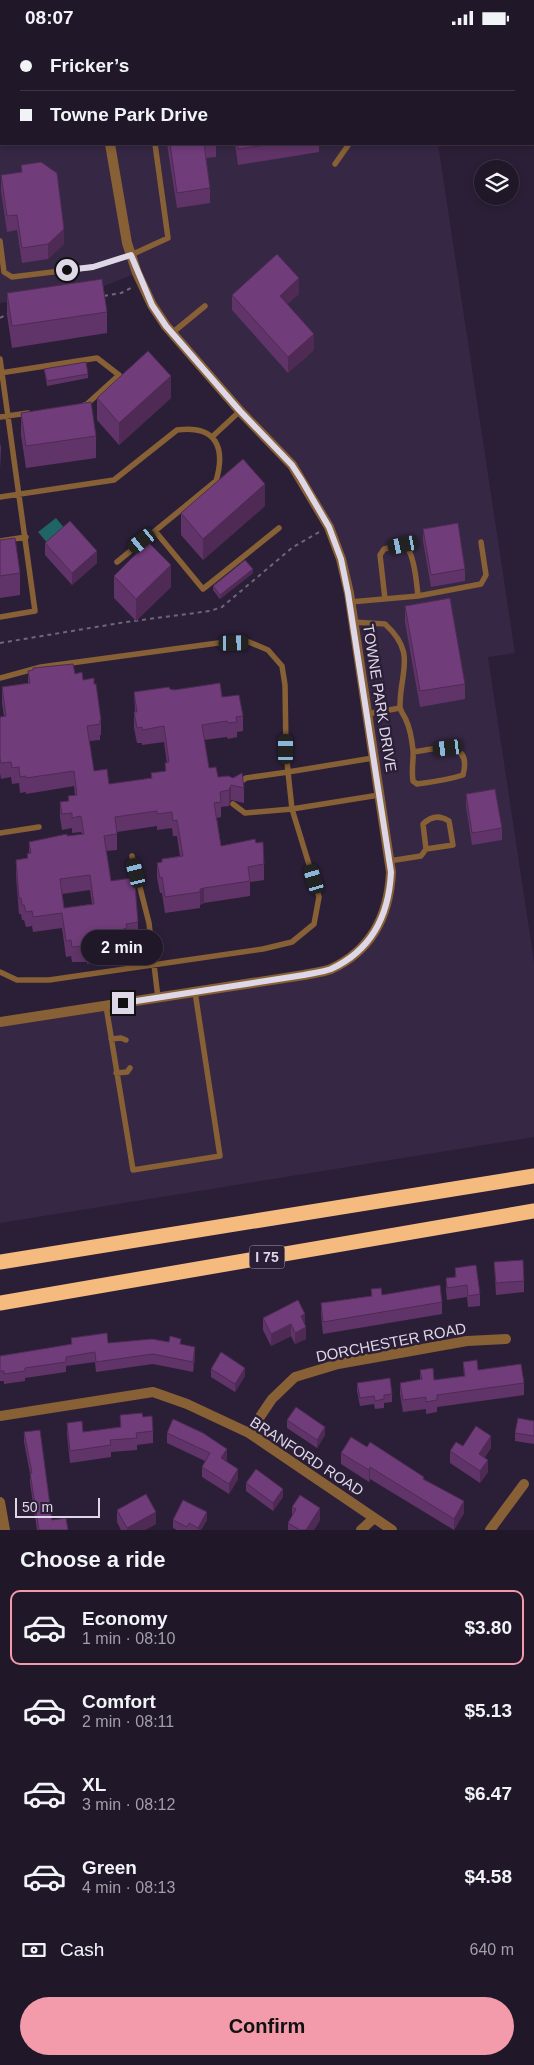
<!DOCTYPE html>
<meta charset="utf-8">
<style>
body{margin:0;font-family:Helvetica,sans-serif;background:#2d2435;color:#f1f3f6;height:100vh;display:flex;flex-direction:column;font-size:19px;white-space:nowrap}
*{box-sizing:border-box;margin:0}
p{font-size:16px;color:#a29fa8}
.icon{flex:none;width:28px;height:28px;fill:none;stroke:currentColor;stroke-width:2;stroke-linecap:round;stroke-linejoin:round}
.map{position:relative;height:1495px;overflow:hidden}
.side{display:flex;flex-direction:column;background:#201729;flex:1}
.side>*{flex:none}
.banner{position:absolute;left:0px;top:0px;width:535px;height:110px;box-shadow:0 2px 8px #0003,0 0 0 1px #3d3646;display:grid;align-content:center;height:110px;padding:0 20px;background:#201729}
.buttons{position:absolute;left:474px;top:125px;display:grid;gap:10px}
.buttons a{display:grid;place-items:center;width:45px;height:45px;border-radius:50%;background:#201729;box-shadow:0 2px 8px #0003,0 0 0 1px #3d3646;font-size:25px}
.scale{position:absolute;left:15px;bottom:12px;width:85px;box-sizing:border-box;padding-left:5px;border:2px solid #ded7e7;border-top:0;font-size:14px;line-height:18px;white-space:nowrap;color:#ded7e7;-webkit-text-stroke:4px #2b1f37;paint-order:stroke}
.end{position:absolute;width:22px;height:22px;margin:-11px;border:6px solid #ded7e7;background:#111;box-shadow:0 0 0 2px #111}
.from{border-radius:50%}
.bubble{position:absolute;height:35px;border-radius:18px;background:#201729;box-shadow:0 2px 8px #0003,0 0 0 1px #3d3646;font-size:16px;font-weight:800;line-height:35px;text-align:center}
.car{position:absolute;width:15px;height:30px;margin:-15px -8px;border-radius:6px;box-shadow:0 0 4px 1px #0007;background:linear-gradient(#222 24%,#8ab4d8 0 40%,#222 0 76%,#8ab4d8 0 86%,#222 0)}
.banner b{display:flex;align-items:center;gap:18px;height:48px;font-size:19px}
.banner b+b{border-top:1px solid #3d3646}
.banner i{width:12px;height:12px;background:#f1f3f6}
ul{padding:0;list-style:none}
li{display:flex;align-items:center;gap:15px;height:75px;margin:0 10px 8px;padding:0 10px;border:2px solid transparent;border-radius:10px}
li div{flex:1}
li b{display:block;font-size:19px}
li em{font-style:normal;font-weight:800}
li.on{border-color:#f39aab}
li>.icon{width:45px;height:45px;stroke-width:1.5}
h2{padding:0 20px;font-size:22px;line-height:60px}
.pay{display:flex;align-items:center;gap:12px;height:55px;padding:0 20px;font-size:19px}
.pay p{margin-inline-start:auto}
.button{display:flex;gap:10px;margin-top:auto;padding:10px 20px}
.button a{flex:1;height:58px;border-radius:30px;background:#f39aab;color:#111;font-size:20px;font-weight:800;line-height:58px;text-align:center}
.status{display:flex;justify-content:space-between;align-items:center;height:35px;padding:0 25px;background:#201729;direction:ltr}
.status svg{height:14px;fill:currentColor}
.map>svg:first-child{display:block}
.built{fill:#362744}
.water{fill:#1f6565}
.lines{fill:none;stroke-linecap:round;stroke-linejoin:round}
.path{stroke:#70667b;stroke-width:2;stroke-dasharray:4 4;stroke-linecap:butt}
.service{stroke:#876035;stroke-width:5.5}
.minor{stroke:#876035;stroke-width:10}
.tertiary{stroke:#876035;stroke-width:10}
.motorway{stroke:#f5ba7d;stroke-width:15}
.wall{fill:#603468;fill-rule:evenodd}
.shaded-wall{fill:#4e2a55}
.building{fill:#703c79;stroke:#4e2a55;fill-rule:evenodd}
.route{stroke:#ded7e7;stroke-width:6}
.labels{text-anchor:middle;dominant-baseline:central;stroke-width:5;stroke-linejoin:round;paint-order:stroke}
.shield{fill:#2b1f37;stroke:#a8a0b2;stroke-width:1}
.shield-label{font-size:14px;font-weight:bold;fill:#ded7e7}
.street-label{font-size:15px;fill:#ded7e7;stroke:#2b1f37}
</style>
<div class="status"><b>08:07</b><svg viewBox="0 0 49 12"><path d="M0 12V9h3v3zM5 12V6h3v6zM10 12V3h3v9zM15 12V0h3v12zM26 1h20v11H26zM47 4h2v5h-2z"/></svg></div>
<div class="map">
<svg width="534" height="1495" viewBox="0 0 534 1495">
<rect width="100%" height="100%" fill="#2b1f37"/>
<path class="built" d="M0,0H422L1,1V109H438L515,618L488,622L534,927V1102L0,1188V987L329,934L361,913L390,859L341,524L292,430L166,291L137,238L94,255L0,268Z"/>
<path class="water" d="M56,483L66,495L49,510L38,497Z"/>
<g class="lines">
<path class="path" d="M104,261L121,258L133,252
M0,283L9,278
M0,608L126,587L210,576L222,572L293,512L321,496"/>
<path class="service" d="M253,0V1
M335,129L349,109
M0,206L4,237L12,242L93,232L131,220L168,203L155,109
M172,298L205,271
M0,324L35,576L0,582
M0,338L97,323L119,340L87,369L84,370
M0,382L28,378
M212,402L240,376
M0,462L114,445L177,395C216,390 226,412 216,446L117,527
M155,496L203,554L279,493
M0,506L26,502
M385,564L380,520L384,514C390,513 399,509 404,511C414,514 417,551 418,561
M350,567L418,561L481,549L486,540L481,507
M353,587L385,589C417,618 400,636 400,671C400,676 404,680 406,685C410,693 412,706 413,715C414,725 411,733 413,746L417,749C433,747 448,745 463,740C473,703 435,714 413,717
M0,643L41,632L218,608L249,607L268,615L282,631L285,650L286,714L288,737L373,723
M367,679L400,673
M233,769L245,778L292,774L288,737L246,743L238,749
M0,798L39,792
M132,821L149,888L158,963
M389,826L421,821L426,814L453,810L449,786C440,780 431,781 423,789L426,814
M0,937L17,945H49L263,914L292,907L314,889L319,862L292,774L379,760
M106,971L133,1135L220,1121L195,957
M111,1004L121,1003L126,1005
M116,1038L127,1037L130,1033"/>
<path class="minor" d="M93,0V1
M0,987L304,940C313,938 323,937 331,934C372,915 389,880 391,837L349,558L341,524L329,492L292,430L240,376L166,291L152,270L137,238L127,208L110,109
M0,1381L153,1357L187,1369L249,1398L392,1495
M249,1398L272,1364L295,1342L338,1329L467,1306L506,1304
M0,1467L5,1495
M361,1495L374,1483
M490,1495L524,1449"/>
<path class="tertiary" d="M343,1L354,0
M0,56L1,55"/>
<path class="motorway" d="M0,1227L534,1141
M0,1268L534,1176"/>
</g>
<path class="wall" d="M167,109H216V122L206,123L210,153V168L177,173Z
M235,109H319V117L238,130Z
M21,130L64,209L48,224L22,228L17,195L7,197L1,156V140L21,138Z
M7,258L107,277V298L12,313L7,280Z
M299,259L287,269L314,315L288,338L232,275V260Z
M44,334L88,339V343L47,351Z
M97,363H171L119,410L97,385Z
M21,378L96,401V423L26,433L21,400Z
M0,408L1,412L0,434Z
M265,471L203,525L181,500V478Z
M423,494L465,534V546L431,552L423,506Z
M0,505L20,538V560L0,563Z
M45,508L97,528L72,550L45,520Z
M253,538L220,564L213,555V551Z
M114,541L171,552L136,586L114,563Z
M405,571L465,649V664L420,672L405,587Z
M28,636L75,639L83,645L101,685V700H100V705L89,706L94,736L109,749L151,743V738L165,737V728H167L164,707L142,710V708H137L134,693V677H135L134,657L170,654L222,662L243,681V696L237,697V702L228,704L227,702L204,705L209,733L218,742L244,753V768L231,765L229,771L221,772V782L217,783L221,811L256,808L264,829V845L250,847V861L204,868L200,870V873L165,878L162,858H160L157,843V828L162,827V824L180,821L177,801H173L172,793L157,795V791L117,797V815L106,816L111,846L138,887V903L127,904V909H125V921L87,929V927H72L71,921L66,922L62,893L33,897L32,891L26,892L24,885H22L21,879H19L16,841V825L27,823V819L29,818V807L82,799L81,797L72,798V793L62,795L60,782V767L68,766V761L75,760L74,751L26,759V757L20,758L19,748L12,749L11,742L1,744L0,738V682L4,681L2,668V652L28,648ZM90,855L92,869L64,873L62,859Z
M466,759L502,793V805L472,810L466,771Z
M494,1227L524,1246V1257L496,1260Z
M455,1233L480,1259V1271L468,1272L467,1262L447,1265L446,1255V1243L455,1242Z
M371,1254L382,1260L442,1267V1279L323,1299L321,1280V1268L371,1261Z
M263,1283L305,1289L306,1304L295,1309L291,1301L271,1311L263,1295Z
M71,1303L108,1308L181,1310L195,1322L193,1337L153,1329L96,1337L95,1327L66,1331V1337L25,1343V1346L4,1349V1346H0V1321L71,1310Z
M463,1327L478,1335L524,1348V1360L437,1372V1377L426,1379V1374L403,1377L400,1359V1348L420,1345V1335L434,1345L464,1341Z
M211,1334L245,1341L235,1357L211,1342Z
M357,1348L392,1359V1367L384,1368V1373L375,1374L374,1369L360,1371L357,1356Z
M120,1380L143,1382L153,1396V1408L137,1410V1415L111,1417V1422L70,1428L67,1400V1388L83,1397L120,1392Z
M287,1385L325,1400L317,1413L287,1393Z
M534,1386V1409L515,1406V1398Z
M24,1397L52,1485L68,1495H37L30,1448V1438L24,1407Z
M167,1398L227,1424L226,1426L238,1444L229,1459L202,1442V1432L205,1426L167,1408Z
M463,1411L491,1413L484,1423L488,1437L480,1448L450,1428V1416Z
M367,1412L424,1444L464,1478L454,1495L370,1444L369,1447L341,1429V1418Z
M246,1448L283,1462L273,1476L246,1456Z
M292,1472L320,1485L314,1495H288V1488L292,1481Z
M117,1475L156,1489L145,1495H121L117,1487Z
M173,1485H207L201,1495H177L173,1493Z"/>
<path class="shaded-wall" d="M64,194V209L48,224V209Z
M299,243V259L280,276V261Z
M314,299V315L288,338V322Z
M171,341V363L119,410V388Z
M265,449V471L203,525V504Z
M97,516V528L72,550V538Z
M171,530V552L136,586V564Z
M253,534V538L220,564V560Z
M231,750V765L229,771V755Z
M204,853V868L200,870V854Z
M305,1279V1291L301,1281Z
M291,1289V1301L271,1311V1299Z
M306,1292V1304L295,1309V1298Z
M195,1312V1322L193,1337V1327Z
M245,1333V1341L235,1357V1349Z
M325,1392V1400L317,1413V1405Z
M491,1401V1413L479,1431V1419Z
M227,1414V1424L221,1434V1423Z
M488,1425V1437L480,1448V1436Z
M370,1432V1444L369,1447V1435Z
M238,1434V1444L229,1459V1449Z
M283,1454V1462L273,1476V1468Z
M464,1466V1478L454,1495V1484Z
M320,1473V1485L314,1495H306Z
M156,1477V1489L145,1495H127V1493Z
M207,1477V1485L201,1495H198V1493Z"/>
<path class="building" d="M170,109H204L210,153L177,158Z
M238,109H274L238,114Z
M41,127L57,138L64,194L48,209L22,213L17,180L7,181L1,140L22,137L21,130Z
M277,219L299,243L280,261L314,299L288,322L232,260Z
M102,244L107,277L12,291L7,258Z
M148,316L171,341L119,388L97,363Z
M86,327L88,339L47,346L44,334Z
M91,367L96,401L26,411L21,378Z
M243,424L265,449L203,504L181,478Z
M70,486L97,516L72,538L45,508Z
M458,488L465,534L431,540L423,494Z
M15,503L20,538L0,541V505Z
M148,507L171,530L136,564L114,541Z
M245,525L253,534L220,560L213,551Z
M450,563L465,649L420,656L405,571Z
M73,629L75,639L82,637L83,645L94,643V649H96L101,685H100V689L87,691L94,736L107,734L109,749L152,743L151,738L166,736L165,728L169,727L164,691L142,695V692L137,693L134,677H137L134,657L169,652L170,654L174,655L220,648L222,662L239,660L243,681L236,682L237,687L228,688L227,686L202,690L209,733L216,732L218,742L228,741L233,743L242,738L244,753L231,750L229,755L220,757L221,767L214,768L221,811L255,804L256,808L263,807L264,829L248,832L250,846L204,853L200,854V857L165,862L162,842L160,843L157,828L162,827V824L183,821L177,785L173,786L172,777L157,779V776L115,782L117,799L104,801L111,846L132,843L133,850H135L138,887L126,889L127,893L123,894L125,906L87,913V911L72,912L71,905L66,906L62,878L33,882L32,876L26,877L24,870H22L21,863H19L16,825L28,823L27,819L31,818L29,807L67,799V801L84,799L81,781L72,783V778L62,779L60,767L69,766L68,761L77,760L74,736L26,743V741L20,742L19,732L12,733L11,727L1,728L0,723V682L6,681L2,652L30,648L28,636L33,635V633ZM90,840L94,869L64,873L60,844Z
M495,754L502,793L472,798L466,759Z
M523,1225L524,1246L496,1248L494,1227Z
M476,1230L480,1259L468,1261L467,1250L447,1253L446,1243L456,1242L455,1233Z
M440,1250L442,1267L323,1287L321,1268L372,1261L371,1254L381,1253L382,1260Z
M298,1265L305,1279L301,1281L306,1292L295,1298L291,1289L271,1299L263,1283Z
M107,1298L108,1308L152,1304L169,1307L170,1301L181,1304L180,1309L195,1312L193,1327L153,1319L96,1327L95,1317L66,1322V1327L25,1333V1336L4,1339V1336H0V1321L72,1309L71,1303Z
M221,1317L245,1333L235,1349L211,1334Z
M477,1325L478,1335L521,1329L524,1348L437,1360V1365L426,1367V1362L403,1365L400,1348L422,1344L420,1335L433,1333L434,1345L465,1341L463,1327Z
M390,1343L392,1359L384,1360V1364L375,1366L374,1361L360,1363L357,1348Z
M296,1372L325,1392L317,1405L287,1385Z
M142,1378L143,1382L152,1381L153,1396L136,1398L137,1403L110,1405L111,1410L70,1416L67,1388L82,1386L83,1397L121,1392L120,1380Z
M518,1383L534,1386V1401L515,1398Z
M173,1384L203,1398L227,1414L221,1423L238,1434L229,1449L202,1432L210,1418L167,1398Z
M476,1391L491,1401L479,1419L488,1425L480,1436L450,1416L456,1407L463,1411Z
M40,1395L52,1485L66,1483L68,1495H39L30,1438H32L24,1397Z
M351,1402L367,1412L370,1407L424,1442L423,1444L464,1466L454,1484L370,1432L369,1435L341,1418Z
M256,1434L283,1454L273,1468L246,1448Z
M146,1459L156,1477L127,1493L117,1475Z
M300,1460L320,1473L306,1495H300L288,1488L296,1474L292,1472Z
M183,1465L207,1477L198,1493L189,1488L187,1492L173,1485Z"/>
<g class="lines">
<path class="route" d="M67,235L93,232L131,220L152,270L166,291L240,376L292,430L301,444L329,492L341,524L348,558L391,837C389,880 372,915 331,934C323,937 313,938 304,940L123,968"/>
</g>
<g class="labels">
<rect class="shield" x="249.5" y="1210.5" width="35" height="23" rx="4"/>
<g class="shield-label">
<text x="267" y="1222">I 75</text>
</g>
<g class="street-label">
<text transform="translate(380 663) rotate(81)">TOWNE PARK DRIVE</text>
<text transform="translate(391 1307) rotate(-11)">DORCHESTER ROAD</text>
<text transform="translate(307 1421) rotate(33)">BRANFORD ROAD</text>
</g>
</g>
</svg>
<div class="buttons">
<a><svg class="icon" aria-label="layers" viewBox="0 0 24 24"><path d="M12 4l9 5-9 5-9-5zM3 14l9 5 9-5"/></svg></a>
</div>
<div class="scale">50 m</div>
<i class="end from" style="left:67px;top:235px"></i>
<i class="end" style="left:123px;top:968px"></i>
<div class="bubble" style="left:81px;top:895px;width:82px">2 min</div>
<i class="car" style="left:142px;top:506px;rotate:231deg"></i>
<i class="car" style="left:403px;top:510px;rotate:258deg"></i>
<i class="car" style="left:234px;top:608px;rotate:89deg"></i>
<i class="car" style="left:448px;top:713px;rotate:263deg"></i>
<i class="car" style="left:286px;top:714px;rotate:0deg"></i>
<i class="car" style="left:136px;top:838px;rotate:346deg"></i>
<i class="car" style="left:314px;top:844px;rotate:343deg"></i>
<div class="banner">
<b><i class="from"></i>Fricker’s</b>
<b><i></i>Towne Park Drive</b>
</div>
</div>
<section class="side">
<h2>Choose a ride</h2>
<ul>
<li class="on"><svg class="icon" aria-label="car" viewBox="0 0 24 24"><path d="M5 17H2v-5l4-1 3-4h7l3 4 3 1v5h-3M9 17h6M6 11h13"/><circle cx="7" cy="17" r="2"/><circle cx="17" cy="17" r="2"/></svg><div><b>Economy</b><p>1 min · 08:10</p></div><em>$3.80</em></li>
<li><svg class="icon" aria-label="car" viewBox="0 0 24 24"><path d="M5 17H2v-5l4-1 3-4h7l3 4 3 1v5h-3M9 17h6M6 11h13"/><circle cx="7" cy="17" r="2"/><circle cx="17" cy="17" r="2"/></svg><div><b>Comfort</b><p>2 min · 08:11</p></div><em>$5.13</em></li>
<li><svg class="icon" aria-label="car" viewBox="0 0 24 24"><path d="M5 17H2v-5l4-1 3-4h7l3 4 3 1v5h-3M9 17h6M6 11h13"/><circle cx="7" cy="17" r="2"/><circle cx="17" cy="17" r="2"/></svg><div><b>XL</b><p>3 min · 08:12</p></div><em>$6.47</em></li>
<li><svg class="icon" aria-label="car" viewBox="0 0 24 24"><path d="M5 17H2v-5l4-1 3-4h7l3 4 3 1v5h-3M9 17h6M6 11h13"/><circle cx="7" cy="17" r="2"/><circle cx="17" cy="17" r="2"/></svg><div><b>Green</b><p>4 min · 08:13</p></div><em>$4.58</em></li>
</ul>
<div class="pay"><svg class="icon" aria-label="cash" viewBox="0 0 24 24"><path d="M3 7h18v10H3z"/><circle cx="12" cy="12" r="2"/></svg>Cash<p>640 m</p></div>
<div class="button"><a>Confirm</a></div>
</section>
